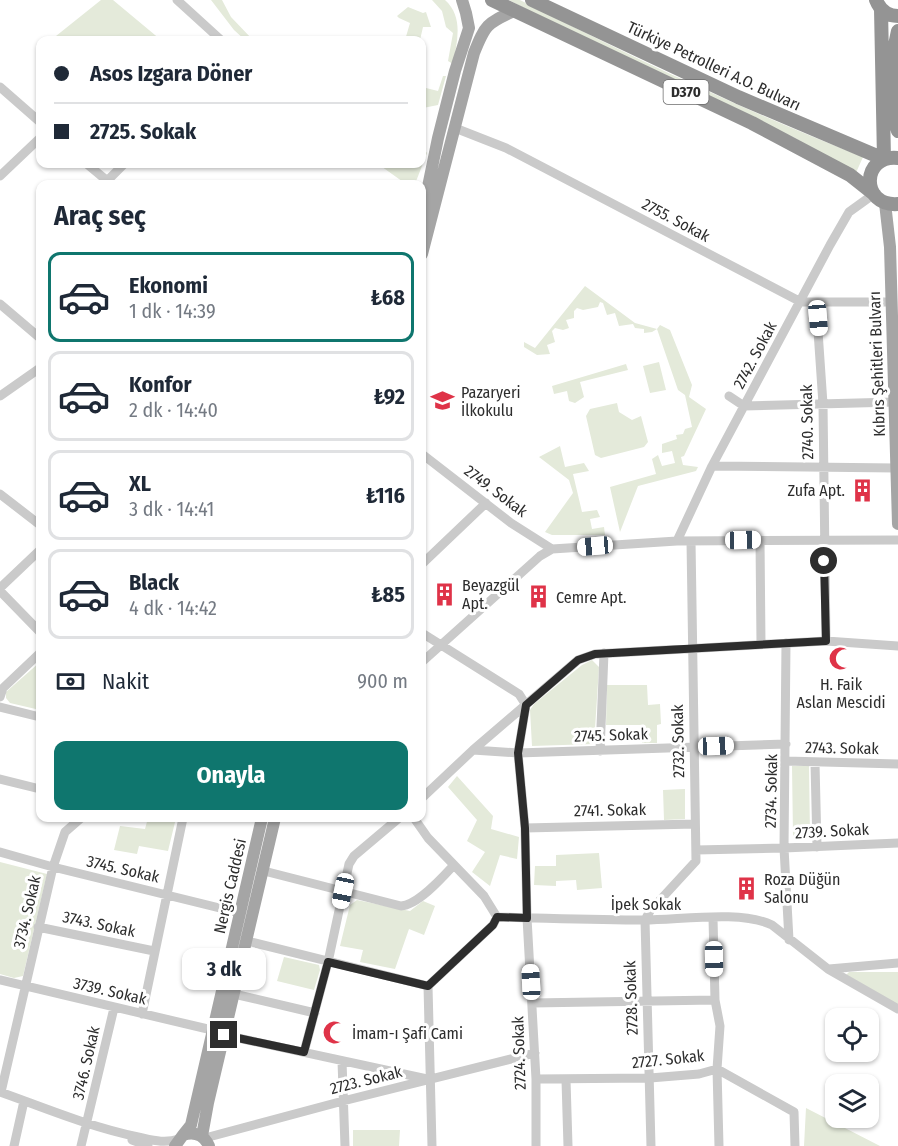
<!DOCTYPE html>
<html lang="tr">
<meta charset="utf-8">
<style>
body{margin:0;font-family:"Fira Sans Condensed",sans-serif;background:#f2f2f3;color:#1f2937;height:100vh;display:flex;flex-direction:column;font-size:22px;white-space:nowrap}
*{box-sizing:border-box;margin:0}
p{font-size:20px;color:#747a83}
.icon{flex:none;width:33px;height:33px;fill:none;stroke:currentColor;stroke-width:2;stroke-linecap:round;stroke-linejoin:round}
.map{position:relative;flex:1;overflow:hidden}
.side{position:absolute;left:36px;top:180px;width:390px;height:642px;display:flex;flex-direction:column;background:#fff;border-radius:12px;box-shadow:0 2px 4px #0004}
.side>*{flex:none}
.guide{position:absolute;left:36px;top:36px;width:390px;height:132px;border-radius:12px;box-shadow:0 2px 4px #0004;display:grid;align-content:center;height:132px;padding:0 18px;background:#fff}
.tools{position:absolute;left:825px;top:1008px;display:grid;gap:12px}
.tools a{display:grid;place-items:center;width:54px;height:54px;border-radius:12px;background:#fff;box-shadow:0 2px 4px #0004;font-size:30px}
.end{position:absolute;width:27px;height:27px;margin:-14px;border:8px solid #2d2d2d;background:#fff;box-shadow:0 0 0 3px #fff}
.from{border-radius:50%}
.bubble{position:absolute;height:42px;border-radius:12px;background:#fff;box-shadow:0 2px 4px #0004;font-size:20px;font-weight:700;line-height:42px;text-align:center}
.car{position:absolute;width:18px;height:36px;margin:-18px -9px;border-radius:8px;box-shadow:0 0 4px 2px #0007;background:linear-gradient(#fff 24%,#345 0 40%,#fff 0 76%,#345 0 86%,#fff 0)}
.guide b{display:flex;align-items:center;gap:21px;height:57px;font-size:22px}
.guide b+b{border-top:2px solid #e0e1e3}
.guide i{width:15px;height:15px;background:#1f2937}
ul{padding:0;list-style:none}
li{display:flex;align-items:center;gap:18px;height:90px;margin:0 12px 9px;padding:0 6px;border:3px solid #e0e1e3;border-radius:12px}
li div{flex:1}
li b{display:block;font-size:22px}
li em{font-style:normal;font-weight:700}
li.current{border-color:#0f766e}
li>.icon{width:54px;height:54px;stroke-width:1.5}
h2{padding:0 18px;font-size:27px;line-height:72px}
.pay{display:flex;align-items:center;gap:15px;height:66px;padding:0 18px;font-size:22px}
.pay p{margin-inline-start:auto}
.button{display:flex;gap:12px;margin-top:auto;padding:12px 18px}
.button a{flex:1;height:69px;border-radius:12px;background:#0f766e;color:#fff;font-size:24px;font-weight:700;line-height:69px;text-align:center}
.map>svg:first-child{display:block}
.green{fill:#e4eada}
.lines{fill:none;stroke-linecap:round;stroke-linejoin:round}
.minor{stroke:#cacaca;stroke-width:9}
.major{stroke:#a5a5a5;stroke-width:12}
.highway{stroke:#949494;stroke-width:14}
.route{stroke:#2d2d2d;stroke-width:8}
.labels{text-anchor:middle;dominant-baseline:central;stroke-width:6;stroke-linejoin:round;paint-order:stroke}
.shield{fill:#fff;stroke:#6c6c6c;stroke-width:1.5}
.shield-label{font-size:15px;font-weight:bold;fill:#2d2d2d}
.street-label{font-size:16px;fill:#2d2d2d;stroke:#fff}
.poi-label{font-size:16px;fill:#2d2d2d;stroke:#fff;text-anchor:start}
</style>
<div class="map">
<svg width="898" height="1146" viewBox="0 0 898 1146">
<rect width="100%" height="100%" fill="#fff"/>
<path class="green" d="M101,0H113L161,40H51Z
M211,0H222L231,17L253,40H245L234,30Z
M432,0H445C464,17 457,42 453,64L448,61L453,33L446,27L442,11Z
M509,0H520C632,57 745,111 863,157L855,175L795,138L577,36Z
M408,7L423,13L426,12L431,27H423L420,40H405L410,23L399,18L397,16Z
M443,76H446L438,105L423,108L422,87L438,91Z
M422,146L427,153L415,184H406L378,164H422Z
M585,286L635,323L657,329L660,325L670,330L692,385L689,397L706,409L684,456L681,457L683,465L698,467L696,471L638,486L620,532L610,487L656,474L652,459L658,455L662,466L675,463L672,451L662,453V444L677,439L676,435L683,434L685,429L692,427L685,395L678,390L657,329L652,332L644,333V329L635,328L633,324L619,326L615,313L607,315L603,303L600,302L598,307L583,310L577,308L574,311V318L566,320L569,328L563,330L555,328L552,331L555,342L547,345L550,354L537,355L524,347V342L535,348Z
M659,362L666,390L650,393L643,366Z
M626,364L628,370L580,382L584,397L575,403L569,401L567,391L554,394L552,386Z
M617,403L619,412L632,420L641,416L648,442L644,447L601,458L595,455L586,416L590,409Z
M560,446L565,467L584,463L589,471L573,474L582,512L597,510L600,517L590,519L592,529L604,527L605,535H552L545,532L573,493L569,480L539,457Z
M592,660L599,667L594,744L532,746L530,710L534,704L582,665Z
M40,662V710L10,703L6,698V692Z
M607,685H647L648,705L660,704L661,724L657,725V743H642V725H606Z
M792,766H809L810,836H793Z
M457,776L493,816L491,829L519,837L517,859L500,855L490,886L472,872L485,852L467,841L477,820L448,787Z
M685,789V819L664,820L663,790Z
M148,818H176L168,851L139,846L137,854L114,850L120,826L145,829Z
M599,853L602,888L577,890L576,880L556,881V886L534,885L535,866H556V855Z
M0,862L47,874L23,976L14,978L0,974Z
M357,900L410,911L423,901L435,906L424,935L409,929L395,969L360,962L363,950L340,946L350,905Z
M284,957L319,965L320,970L314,990L277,981Z
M849,972H898V1005L846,975Z
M806,1108L880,1146H804Z
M353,1130H400L399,1146H353Z"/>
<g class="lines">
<path class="minor" d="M177,0L221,40
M0,87L40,122
M455,128L506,148L801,302H890
M87,164L111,184
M0,176L40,138
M107,181L124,164
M816,302L823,404L826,641
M0,304L40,338
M0,396L40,368
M729,396L744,406L895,402
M422,454L511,523L552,549
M712,466L896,468
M0,494L40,525
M760,540L761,644
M677,541L712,466L830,245L849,212L874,194
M422,564L486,503
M0,588L40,550
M0,591L40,632
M422,633L519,694L526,705L518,753L525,828L527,918L536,1079V1146
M786,643L784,848L789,940
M422,662L540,556L552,549L677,541L898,540
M0,697L3,688L40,653
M0,707L40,717
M473,750L518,753L786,744
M600,751L604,653
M786,761L898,764
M815,763L817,847
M0,779L40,789
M422,798L473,750L578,660L595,654L826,641L898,646
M414,818L428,838L484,896L497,917C546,918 595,920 644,920C680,920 741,910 772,925L828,969L898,1009
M525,828L695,824
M696,850L784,848L898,843
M0,852L53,867L240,913
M264,871L401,906C418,905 442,878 453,866
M713,918L715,1000L720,1026L717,1069L719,1146
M38,927L154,951
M247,941L428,986
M829,969L898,963
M0,980L212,1030
M234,994L315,1013
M532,1003L715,1000
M142,1014L183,818
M224,1035L427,1079
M304,1052L328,962L349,864L354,856L399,818
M342,1061L345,1146
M536,1079L650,1078L699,1074L717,1069L794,1112L795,1146
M566,1080L568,1146
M0,1092C48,1109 87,1126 138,1137C152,1140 164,1144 179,1139
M1,1092L53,867L65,832L81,818
M205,1138L343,1101L535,1053
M132,1140L148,1146
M14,1146L24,1101
M81,1146L114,1008
M432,1146L428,986L493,925L497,917
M651,1146L645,920L650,911L696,861L691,541"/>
<path class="major" d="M885,203L890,247L898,524
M422,216L438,138L455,71L469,28L466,13L462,0
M422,254L474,53C485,25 487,23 514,11
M183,1135L191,1125L262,818
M202,1136L208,1103L275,818
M175,1146L183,1135C195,1131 204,1135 209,1146"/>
<path class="highway" d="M492,0L752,123L850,175L874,194
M532,0L738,97L884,159L881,9
M876,0C880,10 887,16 898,16
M898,31L894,50L895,121L898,131
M898,158C861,154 860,207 898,204"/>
</g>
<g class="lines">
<path class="route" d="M224,1035L304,1052L328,962L428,986L493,925L497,917L527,918L525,828L518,753L526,705L578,660L595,654L826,641L824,561"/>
</g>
<defs>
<symbol id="school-bare" viewBox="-9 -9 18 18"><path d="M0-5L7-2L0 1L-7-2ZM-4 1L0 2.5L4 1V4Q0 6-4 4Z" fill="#df3348" stroke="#fff" stroke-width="2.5" paint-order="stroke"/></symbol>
<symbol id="building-bare" viewBox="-9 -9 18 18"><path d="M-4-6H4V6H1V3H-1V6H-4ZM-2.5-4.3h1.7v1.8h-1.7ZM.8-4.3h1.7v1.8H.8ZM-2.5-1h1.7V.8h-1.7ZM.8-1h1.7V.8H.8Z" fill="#df3348" stroke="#fff" stroke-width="2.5" paint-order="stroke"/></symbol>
<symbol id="mosque-bare" viewBox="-9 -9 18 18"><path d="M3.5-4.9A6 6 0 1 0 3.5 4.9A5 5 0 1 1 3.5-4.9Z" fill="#df3348" stroke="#fff" stroke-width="2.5" paint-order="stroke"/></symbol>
</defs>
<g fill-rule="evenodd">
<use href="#school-bare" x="426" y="384" width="33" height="33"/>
<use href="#building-bare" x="846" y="474" width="33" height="33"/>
<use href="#building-bare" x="428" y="578" width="33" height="33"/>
<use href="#building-bare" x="522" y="580" width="33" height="33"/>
<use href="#mosque-bare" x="824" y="642" width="33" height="33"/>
<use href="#building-bare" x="730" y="872" width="33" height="33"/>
<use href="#mosque-bare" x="318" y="1016" width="33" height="33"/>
</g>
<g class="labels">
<rect class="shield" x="663.5" y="80" width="45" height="24" rx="4.5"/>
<g class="shield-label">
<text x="686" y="92">D370</text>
</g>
<g class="street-label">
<text transform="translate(714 66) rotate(25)">Türkiye Petrolleri A.O. Bulvarı</text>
<text transform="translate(676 220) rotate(28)">2755. Sokak</text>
<text transform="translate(755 355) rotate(-62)">2742. Sokak</text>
<text transform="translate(877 364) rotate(-92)">Kıbrıs Şehitleri Bulvarı</text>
<text transform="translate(807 422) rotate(-91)">2740. Sokak</text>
<text transform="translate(496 491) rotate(37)">2749. Sokak</text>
<text transform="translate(611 735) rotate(-2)">2745. Sokak</text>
<text transform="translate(678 741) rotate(-91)">2732. Sokak</text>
<text transform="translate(842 748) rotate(1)">2743. Sokak</text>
<text transform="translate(771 791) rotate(-89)">2734. Sokak</text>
<text transform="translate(610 810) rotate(-1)">2741. Sokak</text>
<text transform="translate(832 831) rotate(-3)">2739. Sokak</text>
<text transform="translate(123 869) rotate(13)">3745. Sokak</text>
<text transform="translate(230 886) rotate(-77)">Nergis Caddesi</text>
<text x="646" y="904">İpek Sokak</text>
<text transform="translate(27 912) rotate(-77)">3734. Sokak</text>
<text transform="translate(99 924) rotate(12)">3743. Sokak</text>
<text transform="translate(110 991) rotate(13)">3739. Sokak</text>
<text transform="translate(631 998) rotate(-92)">2728. Sokak</text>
<text transform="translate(519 1053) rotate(-92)">2724. Sokak</text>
<text transform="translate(668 1059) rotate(-6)">2727. Sokak</text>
<text transform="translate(86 1063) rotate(-77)">3746. Sokak</text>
<text transform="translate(366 1080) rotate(-14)">2723. Sokak</text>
</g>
<g class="poi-label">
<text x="461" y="392">Pazaryeri<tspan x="461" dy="18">İlkokulu</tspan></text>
<text x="845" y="490" text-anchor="end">Zufa Apt.</text>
<text x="462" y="585">Beyazgül<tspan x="462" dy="18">Apt.</tspan></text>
<text x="556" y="597">Cemre Apt.</text>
<text x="841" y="684" text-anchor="middle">H. Faik<tspan x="841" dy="18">Aslan Mescidi</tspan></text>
<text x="764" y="879">Roza Düğün<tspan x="764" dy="18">Salonu</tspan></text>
<text x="352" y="1033">İmam-ı Şafi Cami</text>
</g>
</g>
</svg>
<div class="tools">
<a><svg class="icon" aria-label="locate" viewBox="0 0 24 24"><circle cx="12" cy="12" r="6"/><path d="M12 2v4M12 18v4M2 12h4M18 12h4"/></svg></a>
<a><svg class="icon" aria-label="layers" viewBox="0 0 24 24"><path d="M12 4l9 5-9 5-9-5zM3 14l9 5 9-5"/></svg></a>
</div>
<i class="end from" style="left:824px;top:561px"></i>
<i class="end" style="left:224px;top:1035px"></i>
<div class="bubble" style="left:182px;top:948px;width:84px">3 dk</div>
<i class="car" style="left:818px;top:318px;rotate:175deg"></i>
<i class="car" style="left:743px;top:540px;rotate:89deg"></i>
<i class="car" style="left:595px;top:546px;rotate:265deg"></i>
<i class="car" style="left:716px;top:746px;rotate:88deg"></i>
<i class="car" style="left:343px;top:891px;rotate:192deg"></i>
<i class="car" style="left:714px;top:959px;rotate:179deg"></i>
<i class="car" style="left:531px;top:982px;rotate:357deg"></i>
<div class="guide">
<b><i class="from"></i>Asos Izgara Döner</b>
<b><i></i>2725. Sokak</b>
</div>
<section class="side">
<h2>Araç seç</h2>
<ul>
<li class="current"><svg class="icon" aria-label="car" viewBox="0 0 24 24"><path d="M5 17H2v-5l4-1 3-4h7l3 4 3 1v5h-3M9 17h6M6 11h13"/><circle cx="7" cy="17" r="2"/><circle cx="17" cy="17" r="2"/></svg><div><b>Ekonomi</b><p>1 dk · 14:39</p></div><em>₺68</em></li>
<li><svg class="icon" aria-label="car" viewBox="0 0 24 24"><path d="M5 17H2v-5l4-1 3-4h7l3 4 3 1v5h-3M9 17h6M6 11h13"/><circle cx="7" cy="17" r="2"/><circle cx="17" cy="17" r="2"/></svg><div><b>Konfor</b><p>2 dk · 14:40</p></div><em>₺92</em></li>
<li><svg class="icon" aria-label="car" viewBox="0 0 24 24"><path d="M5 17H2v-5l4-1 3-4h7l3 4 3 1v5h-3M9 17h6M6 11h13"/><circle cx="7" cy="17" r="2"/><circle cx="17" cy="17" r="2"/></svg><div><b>XL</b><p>3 dk · 14:41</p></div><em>₺116</em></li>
<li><svg class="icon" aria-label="car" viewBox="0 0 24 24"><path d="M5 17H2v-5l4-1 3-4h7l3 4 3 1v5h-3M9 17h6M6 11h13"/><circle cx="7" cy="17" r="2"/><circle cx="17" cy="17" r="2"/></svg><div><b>Black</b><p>4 dk · 14:42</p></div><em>₺85</em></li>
</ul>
<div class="pay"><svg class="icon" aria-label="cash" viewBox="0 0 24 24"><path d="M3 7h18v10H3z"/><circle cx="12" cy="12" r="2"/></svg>Nakit<p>900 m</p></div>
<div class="button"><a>Onayla</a></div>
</section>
</div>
